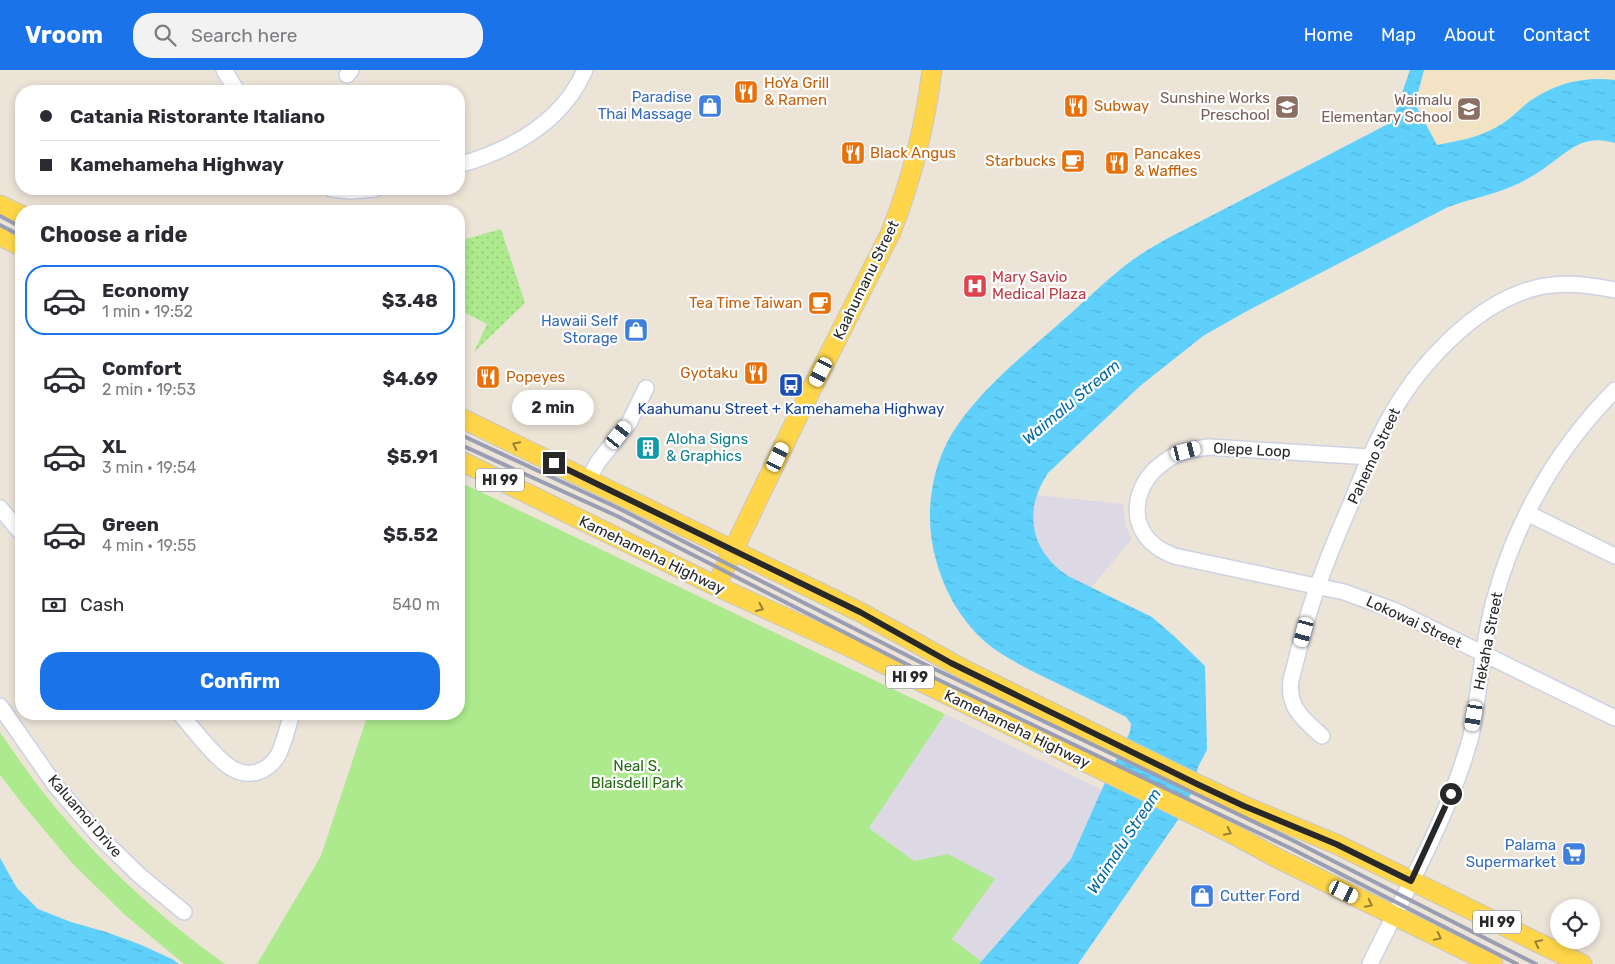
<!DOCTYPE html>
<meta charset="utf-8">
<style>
body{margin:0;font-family:Rubik,sans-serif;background:#f2f2f3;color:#2b2b33;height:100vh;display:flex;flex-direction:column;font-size:19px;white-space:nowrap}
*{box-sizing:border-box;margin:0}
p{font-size:16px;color:#7c7c81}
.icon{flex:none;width:28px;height:28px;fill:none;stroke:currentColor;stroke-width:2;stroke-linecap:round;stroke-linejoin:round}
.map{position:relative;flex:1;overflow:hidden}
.details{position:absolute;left:15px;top:135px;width:450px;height:515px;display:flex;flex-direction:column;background:#fff;border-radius:20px;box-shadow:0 2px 8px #0003}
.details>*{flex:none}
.hud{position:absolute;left:15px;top:15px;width:450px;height:110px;border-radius:20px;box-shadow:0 2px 8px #0003;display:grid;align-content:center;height:110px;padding:0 25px;background:#fff}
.fabs{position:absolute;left:1550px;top:829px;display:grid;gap:10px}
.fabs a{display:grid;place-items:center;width:50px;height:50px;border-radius:50%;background:#fff;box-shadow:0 2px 8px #0003;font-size:25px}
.end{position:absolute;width:22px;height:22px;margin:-11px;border:6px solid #282828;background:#fff;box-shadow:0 0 0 2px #fff}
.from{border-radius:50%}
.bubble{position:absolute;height:35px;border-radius:18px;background:#fff;box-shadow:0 2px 8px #0003;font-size:16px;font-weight:700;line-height:35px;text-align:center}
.car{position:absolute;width:15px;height:30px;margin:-15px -8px;border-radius:6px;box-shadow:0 0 4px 1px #0007;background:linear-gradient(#fff 24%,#345 0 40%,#fff 0 76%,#345 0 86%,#fff 0)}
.hud b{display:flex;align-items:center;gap:18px;height:48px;font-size:19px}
.hud b+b{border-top:1px solid #e1e1e2}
.hud i{width:12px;height:12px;background:#2b2b33}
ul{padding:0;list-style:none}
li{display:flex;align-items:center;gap:15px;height:70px;margin:0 10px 8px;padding:0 15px;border:2px solid transparent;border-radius:20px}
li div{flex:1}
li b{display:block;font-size:19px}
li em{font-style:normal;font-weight:700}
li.current{border-color:#1a73e8}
li>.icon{width:45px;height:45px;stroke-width:1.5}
h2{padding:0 25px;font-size:22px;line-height:60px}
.pay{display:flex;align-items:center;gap:12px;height:55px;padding:0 25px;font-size:19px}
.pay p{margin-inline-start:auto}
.primary-button{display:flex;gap:10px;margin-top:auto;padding:10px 25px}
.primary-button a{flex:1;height:58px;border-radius:20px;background:#1a73e8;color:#fff;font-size:20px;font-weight:700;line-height:58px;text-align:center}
header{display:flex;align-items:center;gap:30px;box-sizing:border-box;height:70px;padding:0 25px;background:#1a73e8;color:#fff}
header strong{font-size:24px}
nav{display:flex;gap:28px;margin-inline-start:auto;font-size:18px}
.search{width:350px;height:45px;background:#f2f2f3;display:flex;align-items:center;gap:12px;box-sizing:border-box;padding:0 18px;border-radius:20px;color:#7c7c81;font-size:19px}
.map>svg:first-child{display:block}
.industrial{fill:#dcd9e4}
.education{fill:#f1e3c4}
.grass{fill:url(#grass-dots)}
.park{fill:#acea8d}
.water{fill:url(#water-ripples)}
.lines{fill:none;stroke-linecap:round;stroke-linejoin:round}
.minor-casing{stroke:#cdd1e3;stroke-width:18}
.major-casing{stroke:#c7c7c7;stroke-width:21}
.minor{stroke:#fff;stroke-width:15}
.major{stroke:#ffd64a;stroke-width:19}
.rail{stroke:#9a9eb5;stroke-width:4}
.oneway{stroke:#947f39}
.route{stroke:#282828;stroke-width:6}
.labels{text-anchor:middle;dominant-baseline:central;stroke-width:4.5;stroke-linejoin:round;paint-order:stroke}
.shield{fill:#fff;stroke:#686868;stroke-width:1}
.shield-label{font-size:14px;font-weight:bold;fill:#282828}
.food-label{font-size:15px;fill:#c56008;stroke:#fff;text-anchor:start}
.shop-label{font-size:15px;fill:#366cbe;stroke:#fff;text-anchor:end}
.education-label{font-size:15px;fill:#785e54;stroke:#fff;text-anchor:end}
.health-label{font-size:15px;fill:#be3a42;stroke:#fff;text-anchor:start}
.street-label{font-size:15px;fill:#282828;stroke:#fff}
.transit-label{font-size:15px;fill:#164399;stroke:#fff}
.culture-label{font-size:15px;fill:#0d838f;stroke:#fff;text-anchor:start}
.park-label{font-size:15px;fill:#236c11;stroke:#fff}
.water-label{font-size:16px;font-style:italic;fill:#006aa4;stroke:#fff}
</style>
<header>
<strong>Vroom</strong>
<div class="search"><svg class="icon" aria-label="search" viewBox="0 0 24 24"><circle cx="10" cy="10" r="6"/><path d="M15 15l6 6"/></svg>Search here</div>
<nav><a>Home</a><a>Map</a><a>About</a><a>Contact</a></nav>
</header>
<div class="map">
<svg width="1615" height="894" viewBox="0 0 1615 894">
<defs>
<pattern id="grass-dots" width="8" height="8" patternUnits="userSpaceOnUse" patternTransform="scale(1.25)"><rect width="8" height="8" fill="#acea8d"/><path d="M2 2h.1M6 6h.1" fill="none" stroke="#94c97a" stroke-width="1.8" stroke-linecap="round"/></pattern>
<pattern id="water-ripples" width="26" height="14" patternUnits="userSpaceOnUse" patternTransform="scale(1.25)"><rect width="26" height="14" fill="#5ed0fb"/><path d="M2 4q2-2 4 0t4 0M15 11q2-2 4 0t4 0" fill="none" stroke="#52b3d7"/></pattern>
</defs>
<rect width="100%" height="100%" fill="#ede4d8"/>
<path class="industrial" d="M1036,425L1123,434L1126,456L1132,469L1091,518L1068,506L1057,499L1043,482L1034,460L1033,450Z
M945,644L1102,720L1071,789L981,891L952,869L995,809L948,785L914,791L869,758Z"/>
<path class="education" d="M1424,0H1615V10L1601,9L1545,22L1495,59L1475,67L1437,75L1415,34Z"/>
<path class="grass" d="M501,159L525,233L474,282L487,254L459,240V171Z"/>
<path class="park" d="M462,413L945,644L869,758L914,791L948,784L995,809L952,869L981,891L979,894H257L321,786L368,644H459V414Z
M0,662C15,684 30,706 47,727C98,791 158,846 225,894H184L125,845L72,793L24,736L0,705Z"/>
<path class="water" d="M1410,0H1424L1415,34L1437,75C1457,71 1476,68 1493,59C1508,52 1518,40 1530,31C1555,13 1585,6 1615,10V73C1585,64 1572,78 1550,94C1538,103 1527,110 1513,116C1492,125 1470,129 1448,137L1247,241L1203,266L1140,316L1048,403C1023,441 1030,480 1068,506L1152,547L1175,567L1205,596L1207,680L1198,697L1193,719L1180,747L1078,894H979L1071,789L1102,719L1130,662L1131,654L1126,647C1099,634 1072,620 1044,607C1023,596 1001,586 983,570C960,549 944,520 936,490C923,445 931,391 959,353C987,314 1026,283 1061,252C1083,233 1104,212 1127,194C1143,182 1160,172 1178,163L1392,52Z
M0,788L17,818L38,839L71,852L106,862L139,874L172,889L179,894H0Z"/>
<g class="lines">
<defs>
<path id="minor" d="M224,0L237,21
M347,5L351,0
M459,95C511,80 562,53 585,0
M332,119L351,121L375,119
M1370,387L1209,377C1193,379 1176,382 1163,393C1134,413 1126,455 1157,477C1162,481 1168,483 1174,486L1344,522L1396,541L1615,648
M588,410L598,392L629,353L646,318
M0,438L21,463
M1527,443L1615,486
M0,636L55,715L99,766L139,805L184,842
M180,644C193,658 217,691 233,699C249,708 267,702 277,687C284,675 287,658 292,644
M1322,666C1304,650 1287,638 1291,610C1298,584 1304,556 1313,530C1323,499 1336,468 1349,438C1360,411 1370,384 1384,358C1414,299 1476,229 1544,216C1567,212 1592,215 1615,220
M1370,894C1405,822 1447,750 1469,673C1473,661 1474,648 1476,636C1480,609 1483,583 1488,557C1506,468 1551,384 1615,320"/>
<path id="major" d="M0,135L21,145
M0,166L21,176
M459,347L860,542L963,599L1197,714L1244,736L1336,774L1582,894
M459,390L716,516L850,577L1231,763L1279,789L1493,894
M716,516L799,344L891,162C912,109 925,56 932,0"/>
</defs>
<use href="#minor" class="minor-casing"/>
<use href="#major" class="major-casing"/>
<use href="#minor" class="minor"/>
<use href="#major" class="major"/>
<path class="rail" d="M0,146L21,157
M0,155L21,166
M459,364L618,438L920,592L1292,770L1536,894
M459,374L617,446L918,600L1290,778L1517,894"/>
</g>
<defs><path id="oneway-chevron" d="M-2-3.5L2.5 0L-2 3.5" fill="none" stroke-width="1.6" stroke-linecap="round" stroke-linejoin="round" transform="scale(1.25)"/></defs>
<g class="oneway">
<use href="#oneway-chevron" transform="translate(516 375) rotate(-154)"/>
<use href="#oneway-chevron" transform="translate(760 538) rotate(25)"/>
<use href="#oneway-chevron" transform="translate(1228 762) rotate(26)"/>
<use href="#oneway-chevron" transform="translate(1369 834) rotate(26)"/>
<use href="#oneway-chevron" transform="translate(1438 867) rotate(26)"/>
<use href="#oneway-chevron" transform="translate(1538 873) rotate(-154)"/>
</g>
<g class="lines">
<path class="route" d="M554,393L860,542L951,593L1197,714L1244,736L1336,774L1411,811L1451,724"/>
</g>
<defs>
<symbol id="restaurant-square" viewBox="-11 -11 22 22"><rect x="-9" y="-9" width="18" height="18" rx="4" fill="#e8710a" stroke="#fff"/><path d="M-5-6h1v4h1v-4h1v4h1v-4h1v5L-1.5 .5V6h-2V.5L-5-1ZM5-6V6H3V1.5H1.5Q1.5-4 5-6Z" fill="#fff"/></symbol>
<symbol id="shop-square" viewBox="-11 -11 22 22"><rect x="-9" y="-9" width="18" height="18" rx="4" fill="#3f7fe0" stroke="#fff"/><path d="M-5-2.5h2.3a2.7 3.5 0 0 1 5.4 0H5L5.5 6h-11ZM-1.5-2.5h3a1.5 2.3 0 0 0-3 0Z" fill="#fff"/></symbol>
<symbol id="school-square" viewBox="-11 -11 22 22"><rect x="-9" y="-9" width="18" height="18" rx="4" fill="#8d6e63" stroke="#fff"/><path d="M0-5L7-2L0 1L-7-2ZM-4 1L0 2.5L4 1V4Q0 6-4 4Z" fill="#fff"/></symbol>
<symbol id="cafe-square" viewBox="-11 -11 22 22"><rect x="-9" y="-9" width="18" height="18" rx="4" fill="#e8710a" stroke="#fff"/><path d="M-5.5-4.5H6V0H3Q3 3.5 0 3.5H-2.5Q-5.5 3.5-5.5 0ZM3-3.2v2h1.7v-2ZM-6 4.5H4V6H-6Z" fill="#fff"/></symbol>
<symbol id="hospital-square" viewBox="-11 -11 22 22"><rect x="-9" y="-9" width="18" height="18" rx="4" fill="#e0444e" stroke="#fff"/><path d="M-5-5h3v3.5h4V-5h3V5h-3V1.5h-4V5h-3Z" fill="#fff"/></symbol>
<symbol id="bus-square" viewBox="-11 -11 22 22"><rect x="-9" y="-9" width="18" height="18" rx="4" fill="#1a4fb4" stroke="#fff"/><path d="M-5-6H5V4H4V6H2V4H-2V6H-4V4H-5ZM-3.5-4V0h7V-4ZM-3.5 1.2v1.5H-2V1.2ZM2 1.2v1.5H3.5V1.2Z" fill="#fff"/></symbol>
<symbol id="building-square" viewBox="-11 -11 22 22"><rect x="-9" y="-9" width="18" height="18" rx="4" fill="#0f9aa8" stroke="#fff"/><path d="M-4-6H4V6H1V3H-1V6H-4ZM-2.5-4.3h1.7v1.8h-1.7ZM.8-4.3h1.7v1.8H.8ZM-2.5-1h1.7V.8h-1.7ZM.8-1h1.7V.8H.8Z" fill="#fff"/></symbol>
<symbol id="supermarket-square" viewBox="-11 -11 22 22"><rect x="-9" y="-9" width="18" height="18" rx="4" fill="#3f7fe0" stroke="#fff"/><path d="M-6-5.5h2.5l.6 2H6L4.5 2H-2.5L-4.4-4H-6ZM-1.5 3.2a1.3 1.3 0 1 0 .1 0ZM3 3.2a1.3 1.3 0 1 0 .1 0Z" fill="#fff"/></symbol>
</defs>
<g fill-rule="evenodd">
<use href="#restaurant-square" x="732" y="8" width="28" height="28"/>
<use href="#shop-square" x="696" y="22" width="28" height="28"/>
<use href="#restaurant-square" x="1062" y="22" width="28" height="28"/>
<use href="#school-square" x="1273" y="23" width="28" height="28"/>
<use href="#school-square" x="1455" y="25" width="28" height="28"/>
<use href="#restaurant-square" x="839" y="69" width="28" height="28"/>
<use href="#cafe-square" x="1059" y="77" width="28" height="28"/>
<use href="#restaurant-square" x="1103" y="79" width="28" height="28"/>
<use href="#hospital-square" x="961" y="202" width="28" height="28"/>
<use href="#cafe-square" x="806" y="219" width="28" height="28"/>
<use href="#shop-square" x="622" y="246" width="28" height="28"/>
<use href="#restaurant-square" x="742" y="289" width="28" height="28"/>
<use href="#restaurant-square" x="474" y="293" width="28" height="28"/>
<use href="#bus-square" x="777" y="301" width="28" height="28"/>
<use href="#building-square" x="634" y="364" width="28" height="28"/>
<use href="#supermarket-square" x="1560" y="770" width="28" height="28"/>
<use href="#shop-square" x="1188" y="812" width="28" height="28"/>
</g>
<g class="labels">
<g class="shield">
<rect x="476" y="398.5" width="48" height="23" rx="4"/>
<rect x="886" y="595.5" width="48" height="23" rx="4"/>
<rect x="1473" y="840.5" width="48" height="23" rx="4"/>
</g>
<g class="shield-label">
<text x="500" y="410">HI 99</text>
<text x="910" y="607">HI 99</text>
<text x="1497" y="852">HI 99</text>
</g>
<g class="food-label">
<text x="764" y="13">HoYa Grill<tspan x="764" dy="17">&amp; Ramen</tspan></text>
<text x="1094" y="36">Subway</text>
<text x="870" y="83">Black Angus</text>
<text x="1134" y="84">Pancakes<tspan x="1134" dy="17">&amp; Waffles</tspan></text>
<text x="1056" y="91" text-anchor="end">Starbucks</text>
<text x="802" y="233" text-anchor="end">Tea Time Taiwan</text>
<text x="738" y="303" text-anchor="end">Gyotaku</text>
<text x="506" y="307">Popeyes</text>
</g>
<g class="shop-label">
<text x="692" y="27">Paradise<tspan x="692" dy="17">Thai Massage</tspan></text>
<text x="618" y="251">Hawaii Self<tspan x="618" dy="17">Storage</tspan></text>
<text x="1556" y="775">Palama<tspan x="1556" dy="17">Supermarket</tspan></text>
<text x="1220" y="826" text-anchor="start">Cutter Ford</text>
</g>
<g class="education-label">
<text x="1270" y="28">Sunshine Works<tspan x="1270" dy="17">Preschool</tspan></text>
<text x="1452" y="30">Waimalu<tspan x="1452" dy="17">Elementary School</tspan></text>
</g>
<g class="health-label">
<text x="992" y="207">Mary Savio<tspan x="992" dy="17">Medical Plaza</tspan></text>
</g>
<g class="street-label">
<text transform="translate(866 210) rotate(-64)">Kaahumanu Street</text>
<text transform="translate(1252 380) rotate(3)">Olepe Loop</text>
<text transform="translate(1374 386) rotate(-65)">Pahemo Street</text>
<text transform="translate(652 485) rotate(26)">Kamehameha Highway</text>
<text transform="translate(1414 552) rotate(25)">Lokowai Street</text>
<text transform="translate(1488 571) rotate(-79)">Hekaha Street</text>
<text transform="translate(1017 659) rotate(26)">Kamehameha Highway</text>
<text transform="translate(85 746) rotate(49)">Kaluamoi Drive</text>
</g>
<g class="transit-label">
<text x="791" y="339">Kaahumanu Street + Kamehameha Highway</text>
</g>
<g class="culture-label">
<text x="666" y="369">Aloha Signs<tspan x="666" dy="17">&amp; Graphics</tspan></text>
</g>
<g class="park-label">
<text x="637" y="696">Neal S.<tspan x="637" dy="17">Blaisdell Park</tspan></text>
</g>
<g class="water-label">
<text transform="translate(1071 332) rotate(-40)">Waimalu Stream</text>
<text transform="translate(1124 771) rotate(-57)">Waimalu Stream</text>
</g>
</g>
</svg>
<div class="fabs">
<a><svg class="icon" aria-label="locate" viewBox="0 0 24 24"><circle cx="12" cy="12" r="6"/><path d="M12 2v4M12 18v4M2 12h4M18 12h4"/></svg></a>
</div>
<i class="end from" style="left:1451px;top:724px"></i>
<i class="end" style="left:554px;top:393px"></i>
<div class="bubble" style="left:512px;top:320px;width:82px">2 min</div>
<i class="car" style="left:821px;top:302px;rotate:207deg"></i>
<i class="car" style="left:619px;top:365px;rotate:38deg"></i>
<i class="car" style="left:1186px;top:381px;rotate:76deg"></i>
<i class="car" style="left:778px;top:387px;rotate:26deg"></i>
<i class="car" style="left:1304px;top:562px;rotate:195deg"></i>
<i class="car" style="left:1474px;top:646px;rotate:190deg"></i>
<i class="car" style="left:1344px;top:822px;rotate:116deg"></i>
<div class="hud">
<b><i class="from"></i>Catania Ristorante Italiano</b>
<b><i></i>Kamehameha Highway</b>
</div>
<section class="details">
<h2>Choose a ride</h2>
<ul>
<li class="current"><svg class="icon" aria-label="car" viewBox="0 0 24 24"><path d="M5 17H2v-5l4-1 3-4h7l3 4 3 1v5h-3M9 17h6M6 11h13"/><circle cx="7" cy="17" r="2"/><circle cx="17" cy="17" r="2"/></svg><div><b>Economy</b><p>1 min · 19:52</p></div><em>$3.48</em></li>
<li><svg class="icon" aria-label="car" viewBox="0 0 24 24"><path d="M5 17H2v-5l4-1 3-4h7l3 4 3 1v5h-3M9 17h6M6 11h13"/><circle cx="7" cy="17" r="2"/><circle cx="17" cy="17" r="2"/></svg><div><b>Comfort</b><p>2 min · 19:53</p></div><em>$4.69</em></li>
<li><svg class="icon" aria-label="car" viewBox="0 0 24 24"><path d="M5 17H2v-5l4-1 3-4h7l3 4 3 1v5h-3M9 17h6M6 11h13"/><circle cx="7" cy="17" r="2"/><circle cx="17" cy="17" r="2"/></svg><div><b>XL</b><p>3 min · 19:54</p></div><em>$5.91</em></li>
<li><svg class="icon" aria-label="car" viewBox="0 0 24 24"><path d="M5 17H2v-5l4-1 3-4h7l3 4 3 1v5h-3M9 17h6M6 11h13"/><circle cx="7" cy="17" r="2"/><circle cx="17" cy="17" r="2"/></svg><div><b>Green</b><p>4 min · 19:55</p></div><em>$5.52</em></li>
</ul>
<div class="pay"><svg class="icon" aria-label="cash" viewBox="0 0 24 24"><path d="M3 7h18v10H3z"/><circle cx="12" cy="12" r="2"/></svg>Cash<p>540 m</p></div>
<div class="primary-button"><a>Confirm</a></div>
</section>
</div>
